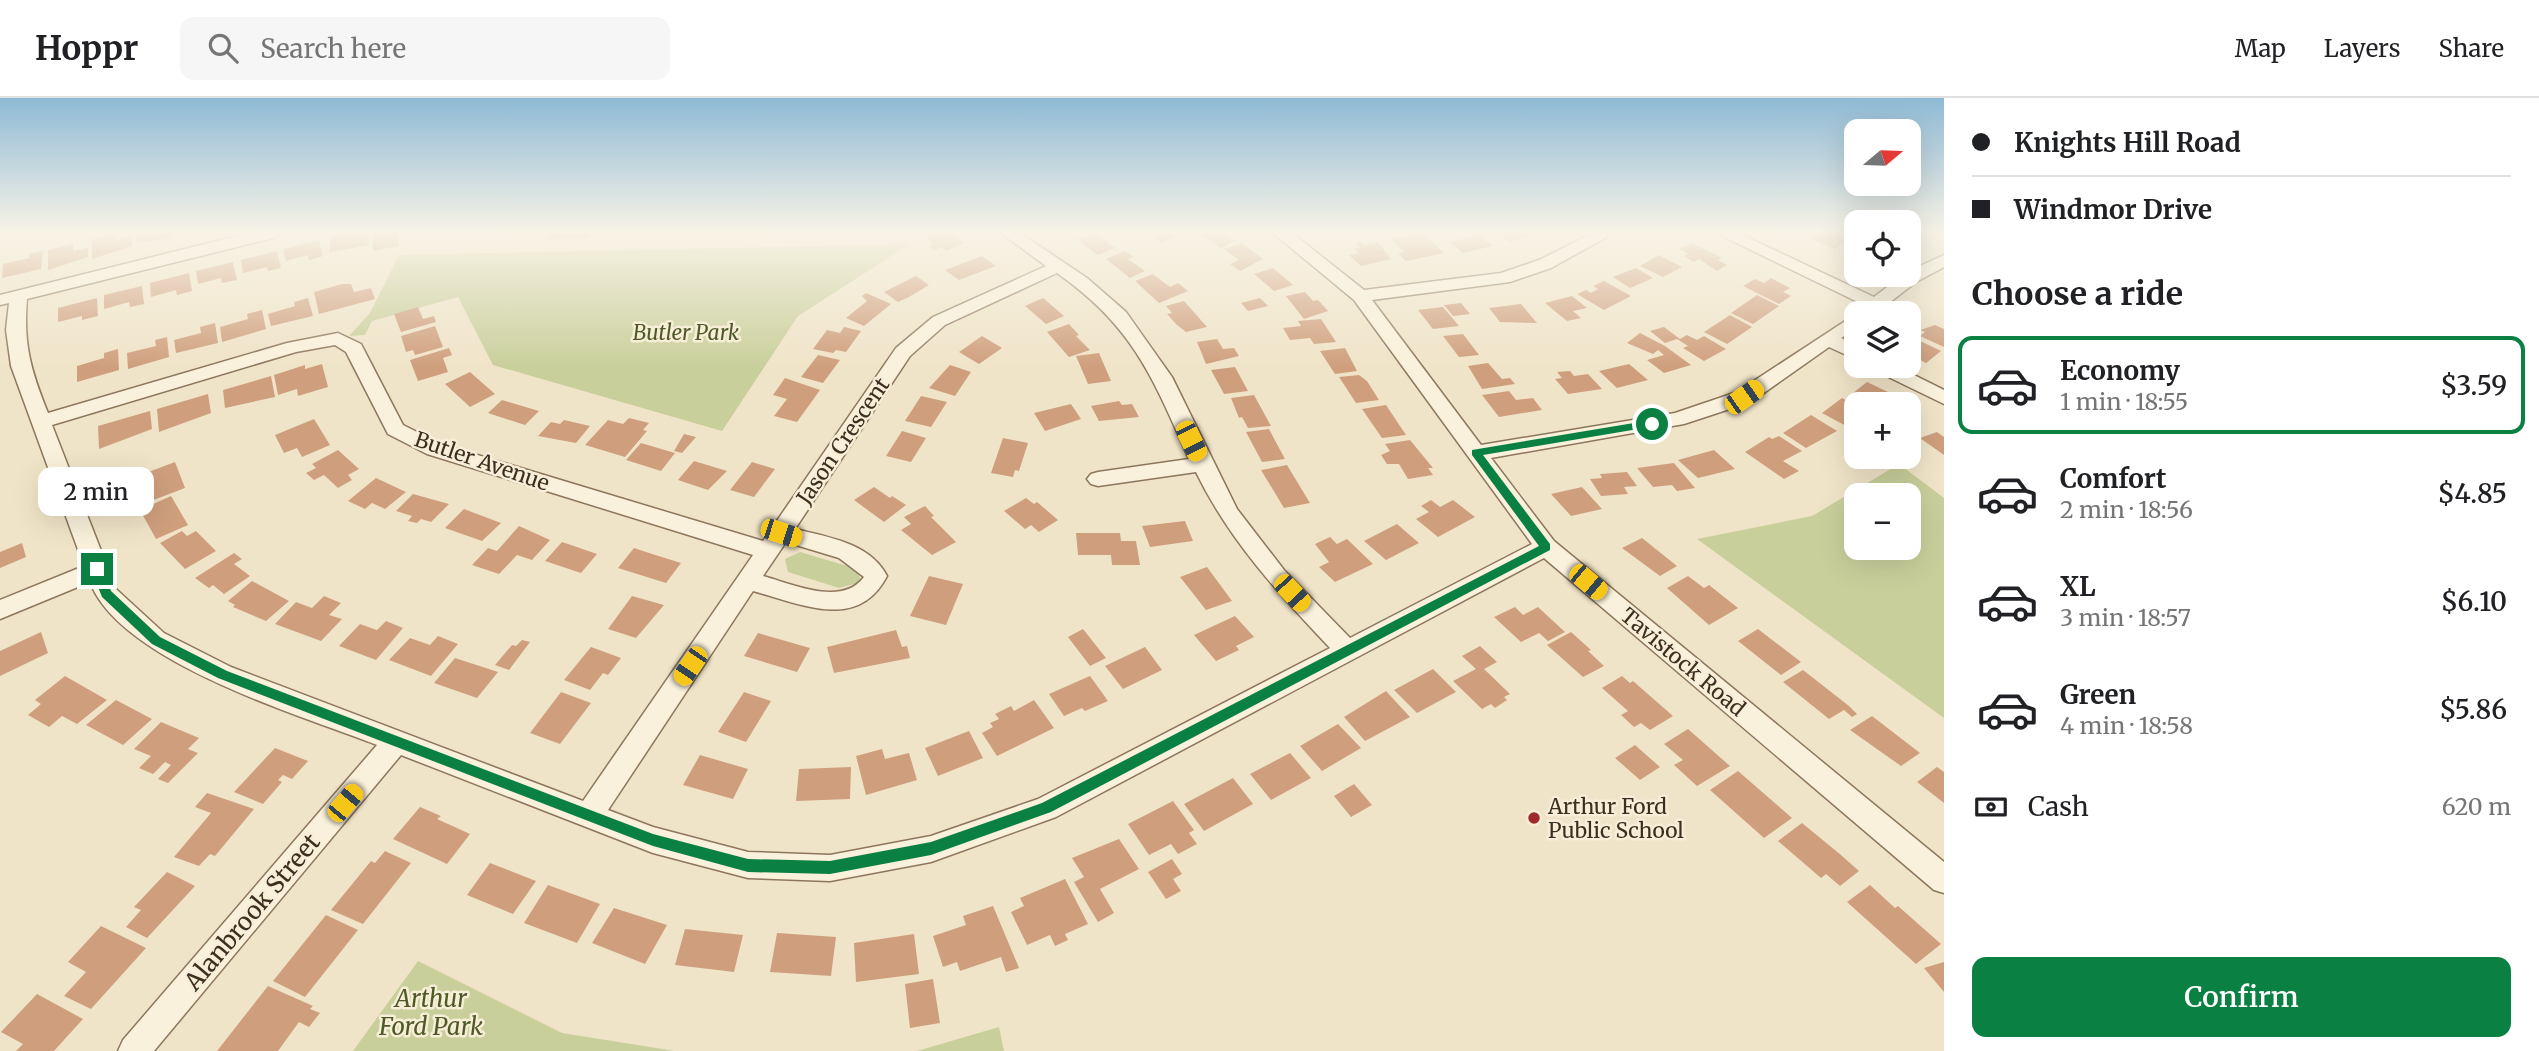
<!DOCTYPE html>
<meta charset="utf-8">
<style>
body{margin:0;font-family:Merriweather,serif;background:#f6f6f6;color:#202124;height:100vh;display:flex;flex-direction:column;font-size:26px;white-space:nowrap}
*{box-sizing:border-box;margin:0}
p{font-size:23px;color:#757577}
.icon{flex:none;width:38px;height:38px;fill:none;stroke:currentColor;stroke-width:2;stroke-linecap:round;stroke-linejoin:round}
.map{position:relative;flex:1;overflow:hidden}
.drawer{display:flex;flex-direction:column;background:#fff;width:595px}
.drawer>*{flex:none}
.guide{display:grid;align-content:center;height:154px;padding:0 28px;background:#fff}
.needle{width:46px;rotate:71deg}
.tools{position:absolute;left:1844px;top:21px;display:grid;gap:14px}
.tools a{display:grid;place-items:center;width:77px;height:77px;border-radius:14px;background:#fff;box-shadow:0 7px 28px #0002;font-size:35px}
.end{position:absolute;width:32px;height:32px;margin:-16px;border:9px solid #0b8043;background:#fff;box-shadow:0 0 0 4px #fff}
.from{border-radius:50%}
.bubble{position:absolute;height:49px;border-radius:14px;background:#fff;box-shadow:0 7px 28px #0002;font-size:23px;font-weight:600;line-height:49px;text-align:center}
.car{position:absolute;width:21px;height:42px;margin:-21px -10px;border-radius:9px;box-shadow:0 0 5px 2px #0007;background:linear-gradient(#f5c518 24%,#345 0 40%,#f5c518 0 76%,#345 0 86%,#f5c518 0)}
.guide b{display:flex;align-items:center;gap:24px;height:66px;font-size:26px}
.guide b+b{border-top:2px solid #e0e0e0}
.guide i{width:18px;height:18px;background:#202124}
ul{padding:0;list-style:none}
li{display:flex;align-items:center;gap:21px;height:98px;margin:0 14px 10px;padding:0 14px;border:4px solid transparent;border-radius:14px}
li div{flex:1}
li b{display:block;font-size:26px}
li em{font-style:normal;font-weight:600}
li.selected{border-color:#0b8043}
li>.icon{width:63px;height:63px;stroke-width:1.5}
h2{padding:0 28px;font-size:32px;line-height:84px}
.pay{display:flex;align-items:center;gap:18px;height:77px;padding:0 28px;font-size:26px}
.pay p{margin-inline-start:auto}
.button{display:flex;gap:14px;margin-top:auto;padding:14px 28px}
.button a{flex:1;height:80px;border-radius:14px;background:#0b8043;color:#fff;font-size:28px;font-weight:600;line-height:80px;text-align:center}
header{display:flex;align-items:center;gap:42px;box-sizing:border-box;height:98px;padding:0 35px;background:#fff;border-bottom:2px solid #e0e0e0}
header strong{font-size:33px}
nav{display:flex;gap:38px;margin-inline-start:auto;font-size:24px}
.search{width:490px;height:63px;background:#f6f6f6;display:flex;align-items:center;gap:18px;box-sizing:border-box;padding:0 24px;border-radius:14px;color:#757577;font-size:26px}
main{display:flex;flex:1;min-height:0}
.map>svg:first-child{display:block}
.green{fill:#c9cf9b;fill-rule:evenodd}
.building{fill:#cf9f7d}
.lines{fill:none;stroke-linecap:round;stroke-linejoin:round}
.minor-casing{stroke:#8d765c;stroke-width:3}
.minor{fill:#faf1dc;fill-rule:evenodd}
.route{fill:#0b8043}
.poi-dot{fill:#9e2a2b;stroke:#f7eed8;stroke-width:2.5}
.labels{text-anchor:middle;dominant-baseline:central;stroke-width:5;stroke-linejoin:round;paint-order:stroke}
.park-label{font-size:21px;font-style:italic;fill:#4d5a26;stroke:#f7eed8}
.street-label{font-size:21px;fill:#3d2e20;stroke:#f7eed8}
.poi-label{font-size:21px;fill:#3d2e20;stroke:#f7eed8;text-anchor:start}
.near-street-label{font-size:24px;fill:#3d2e20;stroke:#f7eed8}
.near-park-label{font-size:24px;font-style:italic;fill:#4d5a26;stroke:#f7eed8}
</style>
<header>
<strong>Hoppr</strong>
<div class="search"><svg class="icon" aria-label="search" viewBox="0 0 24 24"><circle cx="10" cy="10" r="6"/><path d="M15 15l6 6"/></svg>Search here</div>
<nav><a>Map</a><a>Layers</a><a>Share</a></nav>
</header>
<main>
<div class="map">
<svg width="1944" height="953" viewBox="0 0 1944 953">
<rect width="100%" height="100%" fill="#f0e4c8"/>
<path class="green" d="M910,146L798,218L722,333L493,267L458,199L372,223L365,237L349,238L370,215L399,157Z
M1899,366L1944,400V620L1697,441L1812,418ZM1857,397H1909V450H1857Z
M800,454L854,470L861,481L858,485L839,490L788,474L785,461Z
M418,863L562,935L675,953H353Z
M999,929L1004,953H917Z"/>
<path class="building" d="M136,135H172V140L136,145Z
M351,135H368L369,147L330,154V139Z
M373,135H398L399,148L373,153Z
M549,135H589L588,140L547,141Z
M929,135H952L964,145L946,153L942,149L935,152L929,148L933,146L925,137Z
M1094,135L1115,150L1098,157L1077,142Z
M1151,135H1174L1178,138L1161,145Z
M1197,135H1223L1235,143L1221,150Z
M1423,135L1444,155L1406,163L1398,155L1404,154L1391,141Z
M1497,135H1532L1511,144Z
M1821,135H1852L1856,137L1835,151L1811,141Z
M116,136L117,142L132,138V148L92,161V141Z
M1479,137L1493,148L1463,155L1450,144Z
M319,142L323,158L309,162L308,157L286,163L283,151Z
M1360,144L1364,147L1378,144L1391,161L1361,168L1349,157L1358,155L1354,151L1360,149L1356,145Z
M1242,145L1263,161L1240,173L1230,166L1239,162L1224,151Z
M1691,145L1722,160L1718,162L1727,167L1717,173L1699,161L1694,164L1684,158L1688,156L1679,151Z
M73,146V153L88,150V159L48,172V152Z
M43,153L41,171L2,180L3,166L29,160V156Z
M277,153L281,170L268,173L267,169L243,175L241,162Z
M1125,153L1134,159L1128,161L1145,173L1130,180L1106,161Z
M1659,157L1682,169L1663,179L1640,168Z
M982,158L996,168L959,182L945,172Z
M233,164L237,182L222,185L221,180L198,186L196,173Z
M1273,170L1293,187L1274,193L1254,176Z
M1636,170L1653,180L1630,190L1613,179Z
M189,175L192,193L177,197L176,192L151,199L150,185Z
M1153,176L1170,189L1178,185L1188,193L1159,205L1135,183Z
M916,178L929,187L909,199L898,204L884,194Z
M1771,180L1790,190L1783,194L1791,198L1779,206L1743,188L1755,181L1764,185Z
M1604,183L1631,198L1604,212L1577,196L1586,192L1591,195L1598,191L1593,188Z
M342,186H351L354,194L371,190L375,201L319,216L314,194Z
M142,188L144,206L130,209L129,204L104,211V197Z
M1305,194L1313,203L1318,202L1328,213L1304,221L1286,198Z
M866,195L891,206L864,228L846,220L867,203L862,198Z
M1757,197L1779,208L1753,226L1731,215Z
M1572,198L1587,210L1573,213L1581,220L1567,223L1545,205Z
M97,200L98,218L82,222V218L58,224V210Z
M308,200L313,218L271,228L268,216L295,208L294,204Z
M1043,200L1064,218L1046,226L1025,208Z
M1260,200L1268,208L1248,213L1241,205Z
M1184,203L1207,229L1186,234L1176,226L1167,216L1172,215L1166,208Z
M1461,205L1470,216L1453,218L1444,207Z
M1521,206L1537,225L1500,224L1489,210Z
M418,209L423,221L434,218L436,224L401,234L394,216Z
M1443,209L1459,228L1433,231L1418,212Z
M262,212L266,231L222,244L220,229L248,221L247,216Z
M1730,217L1752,229L1727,246L1704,234Z
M1321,221L1336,244L1314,246L1310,240L1290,242L1283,230L1301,228L1298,223Z
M215,225L218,245L176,255L174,242L201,235L200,229Z
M1069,226L1079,237L1076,238L1090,252L1069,259L1047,234Z
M1935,227L1944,231V249L1920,238L1925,234L1920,232Z
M435,228L443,249L415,257L413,252L406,254L401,238Z
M844,229L861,233L846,254L836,252L833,255L813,251L827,232L840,235Z
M1664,229L1680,241L1687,237L1697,242L1704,238L1726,251L1704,263L1683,250L1688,248L1677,241L1665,245L1650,233Z
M1640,235L1665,248L1691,267L1664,275L1647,262L1664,257L1658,252L1653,256L1627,245Z
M1463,236L1479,257L1459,259L1443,238Z
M982,238L1002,250L979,266L959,254Z
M167,239L169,259L128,271L127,255L156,248L155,242Z
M1217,241L1223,251L1234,250L1239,258L1206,266L1197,244Z
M1916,241L1941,253L1926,265L1909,256V244Z
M449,250L452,257L443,260L448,274L418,283L410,262Z
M1345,250L1357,273L1335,276L1320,253Z
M118,251L119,272L77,284V268L104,260V255Z
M1099,255L1111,283L1088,286L1076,258Z
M818,257L840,262L823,285L801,279Z
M1488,265L1502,281L1510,280L1515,286L1482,291L1468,268Z
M322,266L328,289L298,298L297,291L278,297L274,277L305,267V271Z
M1629,266L1648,282L1617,290L1599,273Z
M950,267L971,274L955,298L929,290Z
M1235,269L1248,293L1224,296L1211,272Z
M1570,273L1574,278L1588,276L1602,291L1568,296L1555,281L1562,280L1557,274Z
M470,274L495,296L470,309L445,286Z
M1359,277L1367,283L1379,302L1356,305L1339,279Z
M271,278L275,299L225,310L223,292Z
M785,280L820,292L797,324L774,318L787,301L773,297Z
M1867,284L1888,294L1883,298L1890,302L1885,306H1862L1848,299Z
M1509,293L1516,302L1533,300L1542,312L1499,319L1482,297Z
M208,296L211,315L159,334L157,311Z
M1254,297L1271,328L1248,330L1242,319L1239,320L1231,300Z
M921,298L947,304L931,329L905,323Z
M1842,300L1857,308V322L1848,329L1822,315Z
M502,302L539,313L525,327L488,315Z
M1119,303L1122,307L1132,306L1139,319L1099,323L1091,308Z
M1071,306L1081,321L1045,333L1034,315Z
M1386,307L1406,337L1382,340L1362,311Z
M150,313L152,331L99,351L98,328Z
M1811,317L1837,333L1806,350L1783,335Z
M629,320L649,325L643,332L647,333L625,359L585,347L608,322L623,326Z
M314,321L330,347L302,359L297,350L284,355L275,337Z
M564,322L590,328L576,345L538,338L551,324L560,326Z
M1269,331L1285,361L1262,364L1246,334Z
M902,333L926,340L911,364L886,358Z
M1937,334L1944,339V357L1920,340Z
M684,336L696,339L682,355L674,353Z
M1779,338L1802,353L1783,363L1799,373L1784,381L1745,354L1769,339L1772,341Z
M1003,340L1028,345L1019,373L1015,372L1013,379L991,375Z
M1410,342L1433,370H1428L1433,377L1408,381L1399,366H1387L1381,357L1390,353L1385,346Z
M641,345L675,355L661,373L626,362Z
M338,352L359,371L348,377L352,382L338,390L324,377L314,382L306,375L316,370L312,366Z
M1714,352L1735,371L1698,380L1678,362Z
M694,363L727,373L708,392L678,382Z
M175,364L185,390L143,406L138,378Z
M752,364L775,371L754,399L730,392Z
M1674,365L1695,390L1677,393L1672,387L1653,389L1637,370Z
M1287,367L1310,405L1284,410L1261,372Z
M1627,374L1637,388L1624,389L1628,396L1601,398L1590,381L1602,380L1600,376Z
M376,380L406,394L385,411L372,405L365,411L348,403Z
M874,389L890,400L892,398L906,407L884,424L854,402Z
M1582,389L1602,411L1571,418L1551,396Z
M413,396L449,406L431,424L421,421L417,425L408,423L412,418L396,413Z
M171,398L188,427L156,441L140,412Z
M1026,400L1034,406L1037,404L1058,422L1039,434L1031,427L1025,431L1004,413Z
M1431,402L1440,409L1453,402L1475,419L1438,439L1416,421L1429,414L1421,408Z
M925,408L934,418L931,419L956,444L932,457L901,432L911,426L904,419Z
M464,411L501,425L482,443L445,430Z
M1185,423L1193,443L1150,449L1142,428Z
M1397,426L1419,445L1386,462L1364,443Z
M519,428L550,442L532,462L517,457L499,476L472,467L488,450L497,453Z
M182,433L187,438L196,433L216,453L185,471L160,445Z
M1076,435H1120L1121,443H1136L1140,467H1112L1111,457H1078Z
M1330,439L1337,446L1347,441L1373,466L1335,484L1319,469L1329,464L1315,446Z
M1642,440L1677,468L1660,478L1622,450Z
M562,444L571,447L597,456L581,475L545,463Z
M22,445L26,459L0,470V454Z
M634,450L646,454L681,465L666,485L618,470Z
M234,455L242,461L234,466L250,478L224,496L213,487L209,490L195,480Z
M1207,469L1232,503L1206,512L1180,479Z
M929,478L963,486L946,527L910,518Z
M1688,478L1704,490L1709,487L1738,510L1709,527L1667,490Z
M252,483L289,503L266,523L233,509L235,507L228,503Z
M324,498L341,505L329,517L342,521L321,543L275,526L296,504L312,510Z
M632,498L664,507L636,540L608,531Z
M1515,509L1523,517L1538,509L1565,534L1548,543L1539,535L1521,544L1494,519Z
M1235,518L1254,539L1236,548L1239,552L1216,563L1194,537Z
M386,523L403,530L376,562L339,548L360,526L377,532Z
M1083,531L1106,560L1090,568L1068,539Z
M1758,531L1801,564L1781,577L1738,543Z
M896,532L902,549L907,548L910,560L834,575L827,549Z
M41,534L48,555L0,578V553Z
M1571,534L1591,552L1588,553L1604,568L1583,579L1547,547Z
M758,535L810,550L797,574L744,558Z
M438,538L458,546L431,578L389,562L410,540L430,547Z
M522,542L530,544L509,572L495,567L512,547L516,548Z
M1480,548L1497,564L1484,571L1510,596L1504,599L1507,602L1495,610L1491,606L1482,611L1453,583L1476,571L1462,558Z
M591,549L621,560L608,577L603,575L590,592L564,582Z
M1145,549L1162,572L1123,591L1105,568Z
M455,560L498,574L477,600L434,585Z
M1433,571L1456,594L1417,615L1394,592Z
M1803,572L1849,608L1857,616L1852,619L1844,612L1829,621L1783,584Z
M65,578L107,602L77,626L62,618L49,629L28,617L41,606L35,602Z
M1090,578L1108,603L1085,613L1082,610L1064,618L1049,596Z
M1622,578L1630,585L1633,583L1673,618L1650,632L1641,625L1634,629L1621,617L1628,613L1602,590Z
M1386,593L1410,619L1365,643L1344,619Z
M561,594L591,605L560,646L530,635Z
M744,594L771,603L746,644L718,634Z
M116,602L152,621L123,647L86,627Z
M1034,602L1054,630L997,658L982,635L993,629L990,625L999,621L995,616L1011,608L1014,613Z
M1872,618L1920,655L1901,668L1850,632Z
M161,624L199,640L188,651L198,655L168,685L158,681L171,667L165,664L153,676L139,670L151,658L134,651Z
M1338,626L1361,650L1322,673L1300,648Z
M1688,631L1730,668L1697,688L1674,667L1683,662L1664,646Z
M969,633L983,660L938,678L925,650Z
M1635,647L1660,669L1640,682L1615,660Z
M275,650L308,663L292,681L283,677L278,682L282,684L263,706L234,694Z
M882,651L885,661L909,655L917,682L866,697L856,658Z
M1290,655L1311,680L1271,702L1250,676Z
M700,657L748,671L733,701L683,687Z
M851,669L850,701L796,703L799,671Z
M1937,669L1944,674V705L1917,684Z
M1738,673L1776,706L1792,720L1764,740L1710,692Z
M1233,680L1253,706L1204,733L1184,706Z
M1354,686L1372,707L1351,719L1334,698Z
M207,695L254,711L215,758L210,756L199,768L174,759L211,715L195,709Z
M1173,703L1194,732L1189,735L1197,746L1178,756L1171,746L1149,757L1128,726Z
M420,709L441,718L437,721L470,736L447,766L393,741Z
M1802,725L1841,757L1859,773L1840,788L1826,776L1821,780L1778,743Z
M1119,741L1139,771L1100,791L1114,815L1098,824L1074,784L1084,779L1072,760Z
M385,753L411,765L363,826L331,812L371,763L375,765Z
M1172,761L1182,776L1173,781L1181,793L1166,801L1148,774Z
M490,765L536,783L513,816L467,797Z
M167,774L195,788L147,840L126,829L141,812L134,809Z
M1065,781L1088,826L1065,836L1068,842L1055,848L1050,837L1027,847L1011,814L1024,808L1020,800Z
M548,787L600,806L577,845L524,825Z
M1870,787L1895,810L1898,808L1941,846L1916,866L1847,804Z
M993,808L1019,870L1006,874L1001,859L960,873L957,864L943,869L933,838L966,827L963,818Z
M614,810L667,827L645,866L592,845Z
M326,817L358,832L305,899L273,883Z
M101,828L146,850L91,911L64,898L86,874L68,864Z
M685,831L743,837L734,874L675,867Z
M777,835L836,839L831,878L770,874Z
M914,836L919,876L856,884L854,845Z
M1944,864V894L1924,870Z
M933,881L940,925L910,930L905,886Z
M268,888L313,908L310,911L320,915L309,929L299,924L278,953H217Z
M37,896L83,921L54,953H16L23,946L1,934Z"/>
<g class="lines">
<defs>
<path id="minor" d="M249,135H279L277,139L27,201C23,246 31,273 48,315L287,245L338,235L361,246L403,327L441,346L763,443L896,250L933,219L1046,168L1001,135H1020L1087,180L1126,214L1172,279L1237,411L1284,472L1350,540L1532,446L1354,202L1273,135H1292L1364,192L1501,175L1539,162L1593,135H1614L1551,170L1510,184L1372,202L1481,347L1675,315L1737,294L1856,216L1864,207L1716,135H1738L1874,199L1903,177H1909V173L1944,157V169L1916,184L1876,215H1857V230L1841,240L1857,248V262L1829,249L1751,304L1684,326L1491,360L1554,443L1944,764V795L1934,792L1544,460L1056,719L931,764L830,783L748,780L653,755L401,657L154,953H118L123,942L377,647C302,618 120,564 90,484L0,521V502L84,468L11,268L6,232L9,205L0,207V197ZM1057,175C1133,228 1153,280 1189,361L1098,374L1091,376L1087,381L1091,386L1098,388L1196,374C1229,442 1278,495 1330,550L1038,701L931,738L830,757L748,754L653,729L608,712L753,493C801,506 858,534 887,478C870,445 828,439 795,431L910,258L945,227ZM335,247L346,254L388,336L427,356L753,457L583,703L231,569L164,535L116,491L52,327L296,254ZM786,444L839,460L864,479C842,509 792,486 763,478Z
M1872,268H1896L1944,292V306L1874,272Z"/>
</defs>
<use href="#minor" class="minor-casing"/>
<use href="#minor" class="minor"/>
</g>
<linearGradient id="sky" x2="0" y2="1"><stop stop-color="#8fbad6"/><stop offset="0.5" stop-color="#f8f3e6"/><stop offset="1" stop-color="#f8f3e6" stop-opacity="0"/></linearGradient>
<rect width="1944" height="269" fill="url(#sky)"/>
<path class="route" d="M1652,322L1656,323V328L1483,357L1550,446V452L1051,714L931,757L830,776L748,774L653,748L218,580L152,546L102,499L91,471L101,468L111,493L160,539L227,573L653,736L748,761L830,763L931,744L1042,705L1539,448L1472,357V352Z"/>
<circle class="poi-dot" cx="1534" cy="720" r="7"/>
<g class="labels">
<g class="park-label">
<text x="686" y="234">Butler Park</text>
</g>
<g class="street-label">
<text transform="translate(843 343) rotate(-56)">Jason Crescent</text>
<text transform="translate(482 363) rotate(19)">Butler Avenue</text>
<text transform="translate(1683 564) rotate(40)">Tavistock Road</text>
</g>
<g class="poi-label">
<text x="1548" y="708">Arthur Ford<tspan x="1548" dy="24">Public School</tspan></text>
</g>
<g class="near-street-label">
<text transform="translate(252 814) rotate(-50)">Alanbrook Street</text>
</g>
<g class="near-park-label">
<text x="431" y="900">Arthur<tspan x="431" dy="28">Ford Park</tspan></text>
</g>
</g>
</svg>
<div class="tools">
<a><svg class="needle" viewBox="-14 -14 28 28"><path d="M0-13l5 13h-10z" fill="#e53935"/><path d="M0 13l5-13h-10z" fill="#757577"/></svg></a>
<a><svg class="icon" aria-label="locate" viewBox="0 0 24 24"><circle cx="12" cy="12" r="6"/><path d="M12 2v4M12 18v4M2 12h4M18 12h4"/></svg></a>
<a><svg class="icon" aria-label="layers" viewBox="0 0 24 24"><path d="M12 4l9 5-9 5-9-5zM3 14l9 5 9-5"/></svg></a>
<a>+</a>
<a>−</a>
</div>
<i class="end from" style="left:1652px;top:326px"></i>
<i class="end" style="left:97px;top:471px"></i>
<div class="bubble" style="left:38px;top:369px;width:116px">2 min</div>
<i class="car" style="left:1744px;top:299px;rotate:55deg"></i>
<i class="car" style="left:1191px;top:343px;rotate:154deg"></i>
<i class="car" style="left:781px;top:435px;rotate:108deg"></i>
<i class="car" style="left:1588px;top:484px;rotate:130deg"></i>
<i class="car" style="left:1292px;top:495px;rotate:137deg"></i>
<i class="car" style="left:690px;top:568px;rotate:214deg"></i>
<i class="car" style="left:345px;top:705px;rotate:40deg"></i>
</div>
<section class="drawer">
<div class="guide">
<b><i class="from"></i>Knights Hill Road</b>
<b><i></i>Windmor Drive</b>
</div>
<h2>Choose a ride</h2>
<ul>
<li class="selected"><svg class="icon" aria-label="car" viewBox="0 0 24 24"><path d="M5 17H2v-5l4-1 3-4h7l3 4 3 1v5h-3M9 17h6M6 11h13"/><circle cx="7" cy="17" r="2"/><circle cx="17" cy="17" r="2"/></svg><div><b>Economy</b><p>1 min · 18:55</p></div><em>$3.59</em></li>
<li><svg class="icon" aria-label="car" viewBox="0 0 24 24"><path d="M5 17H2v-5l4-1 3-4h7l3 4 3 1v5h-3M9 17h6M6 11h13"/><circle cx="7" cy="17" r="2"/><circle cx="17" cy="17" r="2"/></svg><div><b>Comfort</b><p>2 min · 18:56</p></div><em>$4.85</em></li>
<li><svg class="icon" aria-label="car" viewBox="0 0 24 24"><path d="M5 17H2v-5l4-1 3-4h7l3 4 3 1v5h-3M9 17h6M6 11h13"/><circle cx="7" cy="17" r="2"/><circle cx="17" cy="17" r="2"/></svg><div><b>XL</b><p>3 min · 18:57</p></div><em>$6.10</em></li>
<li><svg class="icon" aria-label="car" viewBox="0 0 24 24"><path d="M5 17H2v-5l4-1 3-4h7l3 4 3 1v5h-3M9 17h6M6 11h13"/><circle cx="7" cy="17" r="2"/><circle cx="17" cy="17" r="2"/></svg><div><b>Green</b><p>4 min · 18:58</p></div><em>$5.86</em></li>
</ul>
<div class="pay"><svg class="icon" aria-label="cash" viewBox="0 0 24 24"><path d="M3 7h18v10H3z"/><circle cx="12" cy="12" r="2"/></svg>Cash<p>620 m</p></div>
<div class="button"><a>Confirm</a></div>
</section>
</main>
